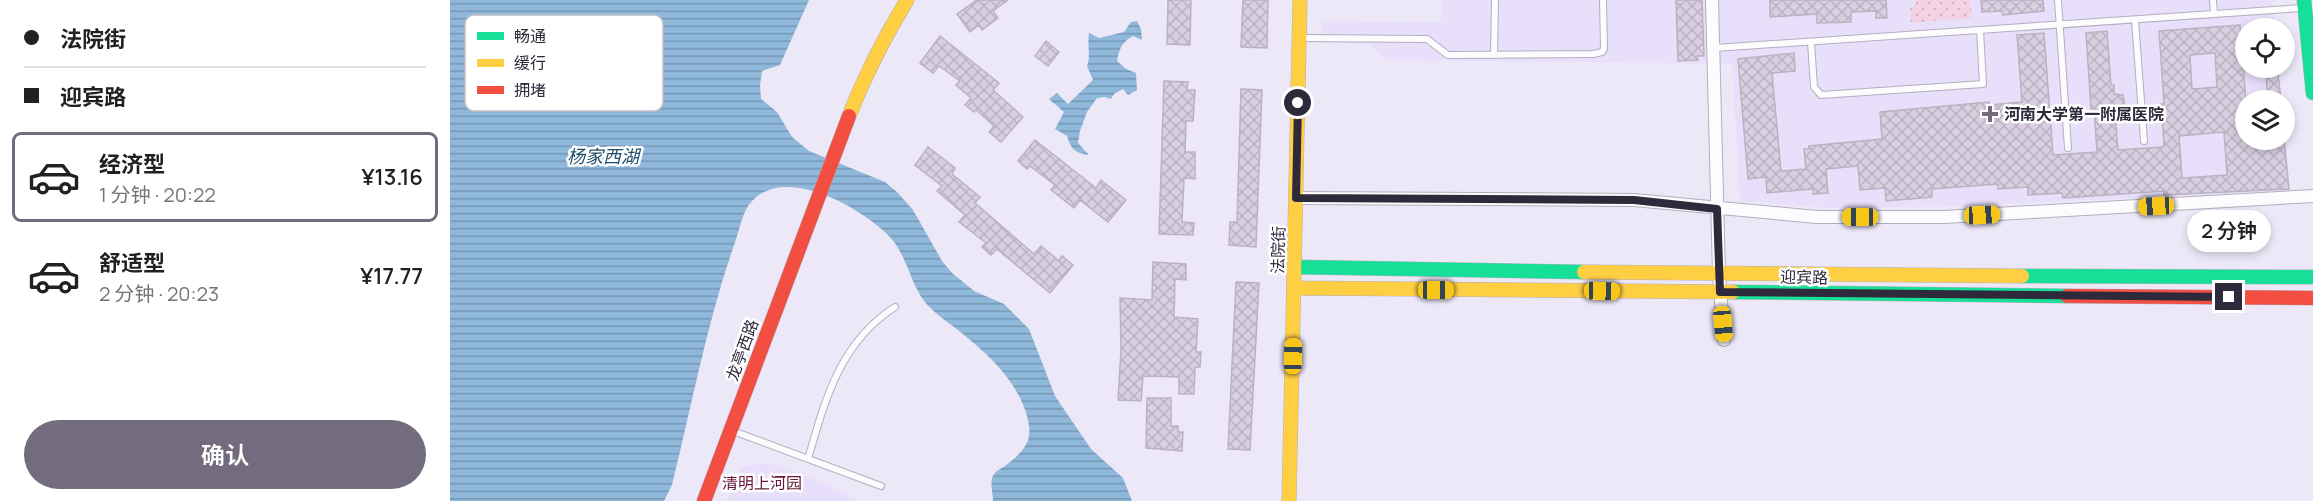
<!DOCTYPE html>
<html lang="zh">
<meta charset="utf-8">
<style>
body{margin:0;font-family:Manrope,"Noto Sans SC",sans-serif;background:#f6f6f6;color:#202124;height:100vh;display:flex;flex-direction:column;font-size:22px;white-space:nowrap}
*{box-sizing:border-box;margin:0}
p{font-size:20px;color:#757577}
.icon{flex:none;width:33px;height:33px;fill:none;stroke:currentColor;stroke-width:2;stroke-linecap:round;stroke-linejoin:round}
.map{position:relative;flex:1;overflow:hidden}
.side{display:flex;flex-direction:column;background:#fff;width:450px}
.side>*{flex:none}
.banner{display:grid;align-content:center;height:132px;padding:0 24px;background:#fff}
.controls{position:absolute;left:1785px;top:18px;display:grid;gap:12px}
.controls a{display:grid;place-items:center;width:60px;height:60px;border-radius:50%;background:#fff;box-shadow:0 3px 9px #0003;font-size:30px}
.end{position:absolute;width:27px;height:27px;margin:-14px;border:8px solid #2f293c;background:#fff;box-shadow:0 0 0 3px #fff}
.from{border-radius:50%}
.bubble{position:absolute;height:42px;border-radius:21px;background:#fff;box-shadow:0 3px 9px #0003;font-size:20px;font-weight:600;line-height:42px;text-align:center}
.car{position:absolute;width:18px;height:36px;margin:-18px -9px;border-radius:8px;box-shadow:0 0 4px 2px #0007;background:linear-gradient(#f5c518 24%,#345 0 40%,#f5c518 0 76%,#345 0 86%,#f5c518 0)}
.banner b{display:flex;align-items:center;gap:21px;height:57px;font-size:22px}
.banner b+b{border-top:2px solid #e0e0e0}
.banner i{width:15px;height:15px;background:#202124}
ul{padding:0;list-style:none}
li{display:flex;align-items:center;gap:18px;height:90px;margin:0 12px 9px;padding:0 12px;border:3px solid transparent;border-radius:9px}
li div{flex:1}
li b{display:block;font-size:22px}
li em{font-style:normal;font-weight:600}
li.on{border-color:#726c7e}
li>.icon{width:54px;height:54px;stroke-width:1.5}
.action{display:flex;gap:12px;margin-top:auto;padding:12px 24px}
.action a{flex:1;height:69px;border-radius:36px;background:#726c7e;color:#fff;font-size:24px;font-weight:600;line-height:69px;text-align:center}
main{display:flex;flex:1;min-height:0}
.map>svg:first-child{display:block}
.built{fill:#e8e0fa}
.grass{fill:url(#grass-dots)}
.water{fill:url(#water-rules)}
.building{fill:url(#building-cross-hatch);stroke:#bab2c0;stroke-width:1.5;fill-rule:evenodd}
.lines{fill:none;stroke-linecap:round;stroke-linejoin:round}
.lane-casing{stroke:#b3aebd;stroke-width:8}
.street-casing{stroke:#b3aebd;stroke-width:14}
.fast-casing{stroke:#b3aebd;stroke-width:15}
.slow-casing{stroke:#b3aebd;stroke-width:15}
.jam-casing{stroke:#b3aebd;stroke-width:15}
.lane{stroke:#fcfcfe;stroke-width:6}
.street{stroke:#fcfcfe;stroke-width:12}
.fast{stroke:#16e098;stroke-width:14}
.slow{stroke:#ffcf43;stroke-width:14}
.jam{stroke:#f24e42;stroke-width:14}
.route{stroke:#2f293c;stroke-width:8}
.poi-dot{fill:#726c7e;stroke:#fff;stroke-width:2}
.labels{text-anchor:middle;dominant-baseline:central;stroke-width:5;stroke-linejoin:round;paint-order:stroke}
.poi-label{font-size:16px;font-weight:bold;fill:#2f293c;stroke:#fff;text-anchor:start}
.street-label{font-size:16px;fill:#2f293c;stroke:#fff}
.park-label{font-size:16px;fill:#671538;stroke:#fff}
.water-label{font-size:18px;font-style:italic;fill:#1e4d6a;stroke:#fff}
.key{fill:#fff;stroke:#c1bfc4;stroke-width:1.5}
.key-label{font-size:16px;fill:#2f293c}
</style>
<main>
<section class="side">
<div class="banner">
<b><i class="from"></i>法院街</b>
<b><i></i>迎宾路</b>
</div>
<ul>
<li class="on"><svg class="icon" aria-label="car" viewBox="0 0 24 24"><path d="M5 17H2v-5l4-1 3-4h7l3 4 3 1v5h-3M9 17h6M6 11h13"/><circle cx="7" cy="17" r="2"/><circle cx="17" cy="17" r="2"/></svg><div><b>经济型</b><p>1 分钟 · 20:22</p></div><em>¥13.16</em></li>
<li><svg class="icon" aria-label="car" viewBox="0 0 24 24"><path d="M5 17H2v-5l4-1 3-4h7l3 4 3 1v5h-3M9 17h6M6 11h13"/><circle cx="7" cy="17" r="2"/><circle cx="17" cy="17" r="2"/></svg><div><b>舒适型</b><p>2 分钟 · 20:23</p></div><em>¥17.77</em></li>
</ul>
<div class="action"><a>确认</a></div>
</section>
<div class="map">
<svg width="1863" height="501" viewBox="0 0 1863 501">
<defs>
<pattern id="grass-dots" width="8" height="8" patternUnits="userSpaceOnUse" patternTransform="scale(1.5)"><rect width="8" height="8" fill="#f3d3e3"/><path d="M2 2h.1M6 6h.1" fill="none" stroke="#d1b5c4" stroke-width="1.8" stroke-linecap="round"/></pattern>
<pattern id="water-rules" width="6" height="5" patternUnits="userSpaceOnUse" patternTransform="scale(1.5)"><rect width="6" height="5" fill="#8fb8db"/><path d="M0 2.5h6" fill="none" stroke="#7596b3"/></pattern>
<pattern id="building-cross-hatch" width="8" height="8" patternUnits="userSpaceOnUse" patternTransform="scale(1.5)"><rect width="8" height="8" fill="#dacfe1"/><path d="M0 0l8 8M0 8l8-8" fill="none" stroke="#bbb2c2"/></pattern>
</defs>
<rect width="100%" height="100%" fill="#ede8f8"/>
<path class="built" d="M991,0H1823L1825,28H1796V68H1829L1832,100H1796V140H1834L1835,128L1840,191L1486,207L1377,208L1290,201L1282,64L934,60L920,44L871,43V21L991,22Z
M319,463L351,474L406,498L404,501H277L291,468L301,465Z"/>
<path class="grass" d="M1466,0H1520L1522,18L1461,23L1460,9L1465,5Z"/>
<path class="water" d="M0,0H359L330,65L312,71L310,85L311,99L327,112L342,137L359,151L435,182L447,192L463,210L492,261L502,273L524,291L554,304L579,329L605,396L641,449L673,478L682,501H543C543,493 539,481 544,474C546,471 552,468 555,466C568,456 582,445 579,426C573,385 538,354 508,330C496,321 483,312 474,301C459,280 456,252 437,234C408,206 330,161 298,206C291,217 288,236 283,248C257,323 241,408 222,485L214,501H0Z
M687,21L691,29L692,40L683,36C672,42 669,49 667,61L676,69L686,73L687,90L678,95L673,89L664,94L661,99L655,97L647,98L637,112L630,131L628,143L639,155C625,153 621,149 617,136L605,129L614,112L599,99L607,93L618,104L643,80L637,66C641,56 637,45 639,33L649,38L674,32L681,22Z"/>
<path class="building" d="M527,0H558L543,11L548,18L532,30L529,25L520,32L507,14Z
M718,0H741L740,45L717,44Z
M793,0H818L817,48L791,47Z
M1226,0H1252L1254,56H1247L1248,60L1228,61Z
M1320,0H1436L1437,18H1426V11L1401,12V22L1367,23V14L1320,17Z
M1531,0H1593L1594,11L1553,15L1552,11L1532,12Z
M1790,25L1796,102V140H1834L1839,189L1714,195V191L1613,198L1612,193L1578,195V187L1548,189V184L1482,189V197L1436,201L1435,188L1410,190L1408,166L1376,169L1378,193L1363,194V189L1317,193L1316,177L1298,179L1288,59L1344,53L1345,71L1322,73L1331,171L1356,169L1354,149H1359V146L1432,139L1430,112L1539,102V105L1572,102L1567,35L1594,33L1603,155L1647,152L1644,108L1641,109L1636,33L1657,31L1661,85H1664V94L1673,95L1674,100L1675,110L1665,111L1668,150L1713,147L1714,144L1711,104H1714L1709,31ZM1765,53L1767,87L1742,89L1740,55ZM1774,132L1777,175L1732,178L1729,136Z
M490,36L549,83L543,90L573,117L551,142L539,132L544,126L526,110L524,112L515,105L521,98L506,85L510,81L489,66L483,73L470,63Z
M596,41L609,52L598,66L585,56Z
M1828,74L1831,100H1818L1816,75Z
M714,81L738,82L737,90H745L743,121H736L735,152H745V179L734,178L732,222L744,223L743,235L709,234Z
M791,89L812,90L806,247L779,245L780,222H787Z
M585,140L646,188L651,180L676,200L658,222L630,200L624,208L601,190L605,185L580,166L577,169L568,161Z
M478,147L505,168L502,174L530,197L525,203L584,254L591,246L609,261L612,256L623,265L600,293L547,249L541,255L532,247L536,243L509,222L515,215L487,191L492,186L465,165Z
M703,262L736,264V280L725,279L724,317L748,319L746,352H751L750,367H745L744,394H729V377L693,376L691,401L668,400L671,350L670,298L702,300Z
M786,282L809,283L800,450L778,449Z
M697,398H721V426H728V432H733L732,451L696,448Z"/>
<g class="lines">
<defs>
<path id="lane" d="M1608,0L1618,148
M1763,0L1764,14
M1685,20L1694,141
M850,38L977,39L998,55L1143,54L1152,52L1154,49L1153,0
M1361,42L1364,87L1371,95L1533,84L1530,30
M1264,48L1852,8
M1044,55L1045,0
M283,431L431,486
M358,459C375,400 390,342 445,307"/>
<path id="street" d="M1262,0L1269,274L1274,340
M846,198L1184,200L1367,217H1494L1863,196"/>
<path id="fast" d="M1854,0L1863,93
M845,267L1134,272
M1572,276L1863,277
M1283,292L1617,296"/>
<path id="slow" d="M399,116C415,75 434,38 457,0
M1134,272L1572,276
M844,288L1283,292
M839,501L850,0"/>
<path id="jam" d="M1617,296L1863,298
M254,501L399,116"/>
</defs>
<use href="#lane" class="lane-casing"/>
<use href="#street" class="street-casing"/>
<use href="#fast" class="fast-casing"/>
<use href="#slow" class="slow-casing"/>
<use href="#jam" class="jam-casing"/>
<use href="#lane" class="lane"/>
<use href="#street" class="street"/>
<use href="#fast" class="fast"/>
<use href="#slow" class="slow"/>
<use href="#jam" class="jam"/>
</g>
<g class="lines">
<path class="route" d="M848,103L846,198L1184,200L1267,209L1270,292L1779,297"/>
</g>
<path class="poi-dot" d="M1537 105h6v6h6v6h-6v6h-6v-6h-6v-6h6z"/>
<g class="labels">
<g class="poi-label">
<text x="1554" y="114">河南大学第一附属医院</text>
</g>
<g class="street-label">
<text transform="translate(828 250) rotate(-89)">法院街</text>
<text transform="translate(1354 277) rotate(1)">迎宾路</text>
<text transform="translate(292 350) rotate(-70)">龙亭西路</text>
</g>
<g class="park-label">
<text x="312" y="483">清明上河园</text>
</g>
<g class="water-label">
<text x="153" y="156">杨家西湖</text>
</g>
</g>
<rect x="15" y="15" width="198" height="96" rx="9" class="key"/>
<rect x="27" y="32" width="27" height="8" fill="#16e098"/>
<rect x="27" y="59" width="27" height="8" fill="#ffcf43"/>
<rect x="27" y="86" width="27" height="8" fill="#f24e42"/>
<g class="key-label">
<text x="64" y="42">畅通</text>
<text x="64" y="69">缓行</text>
<text x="64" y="96">拥堵</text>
</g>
</svg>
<div class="controls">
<a><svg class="icon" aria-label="locate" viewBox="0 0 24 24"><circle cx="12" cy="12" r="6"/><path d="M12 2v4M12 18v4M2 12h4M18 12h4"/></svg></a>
<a><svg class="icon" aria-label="layers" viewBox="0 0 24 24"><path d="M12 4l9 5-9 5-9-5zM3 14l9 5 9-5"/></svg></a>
</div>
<i class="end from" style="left:848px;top:103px"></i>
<i class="end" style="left:1779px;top:297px"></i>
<div class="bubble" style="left:1737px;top:210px;width:84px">2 分钟</div>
<i class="car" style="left:1706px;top:206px;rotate:267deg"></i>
<i class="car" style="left:1532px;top:215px;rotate:87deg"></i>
<i class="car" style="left:1410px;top:217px;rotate:270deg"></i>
<i class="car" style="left:986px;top:290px;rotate:90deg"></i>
<i class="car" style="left:1152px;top:291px;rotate:91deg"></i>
<i class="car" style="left:1273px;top:324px;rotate:175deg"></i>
<i class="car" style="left:843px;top:356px;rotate:1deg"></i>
</div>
</main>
